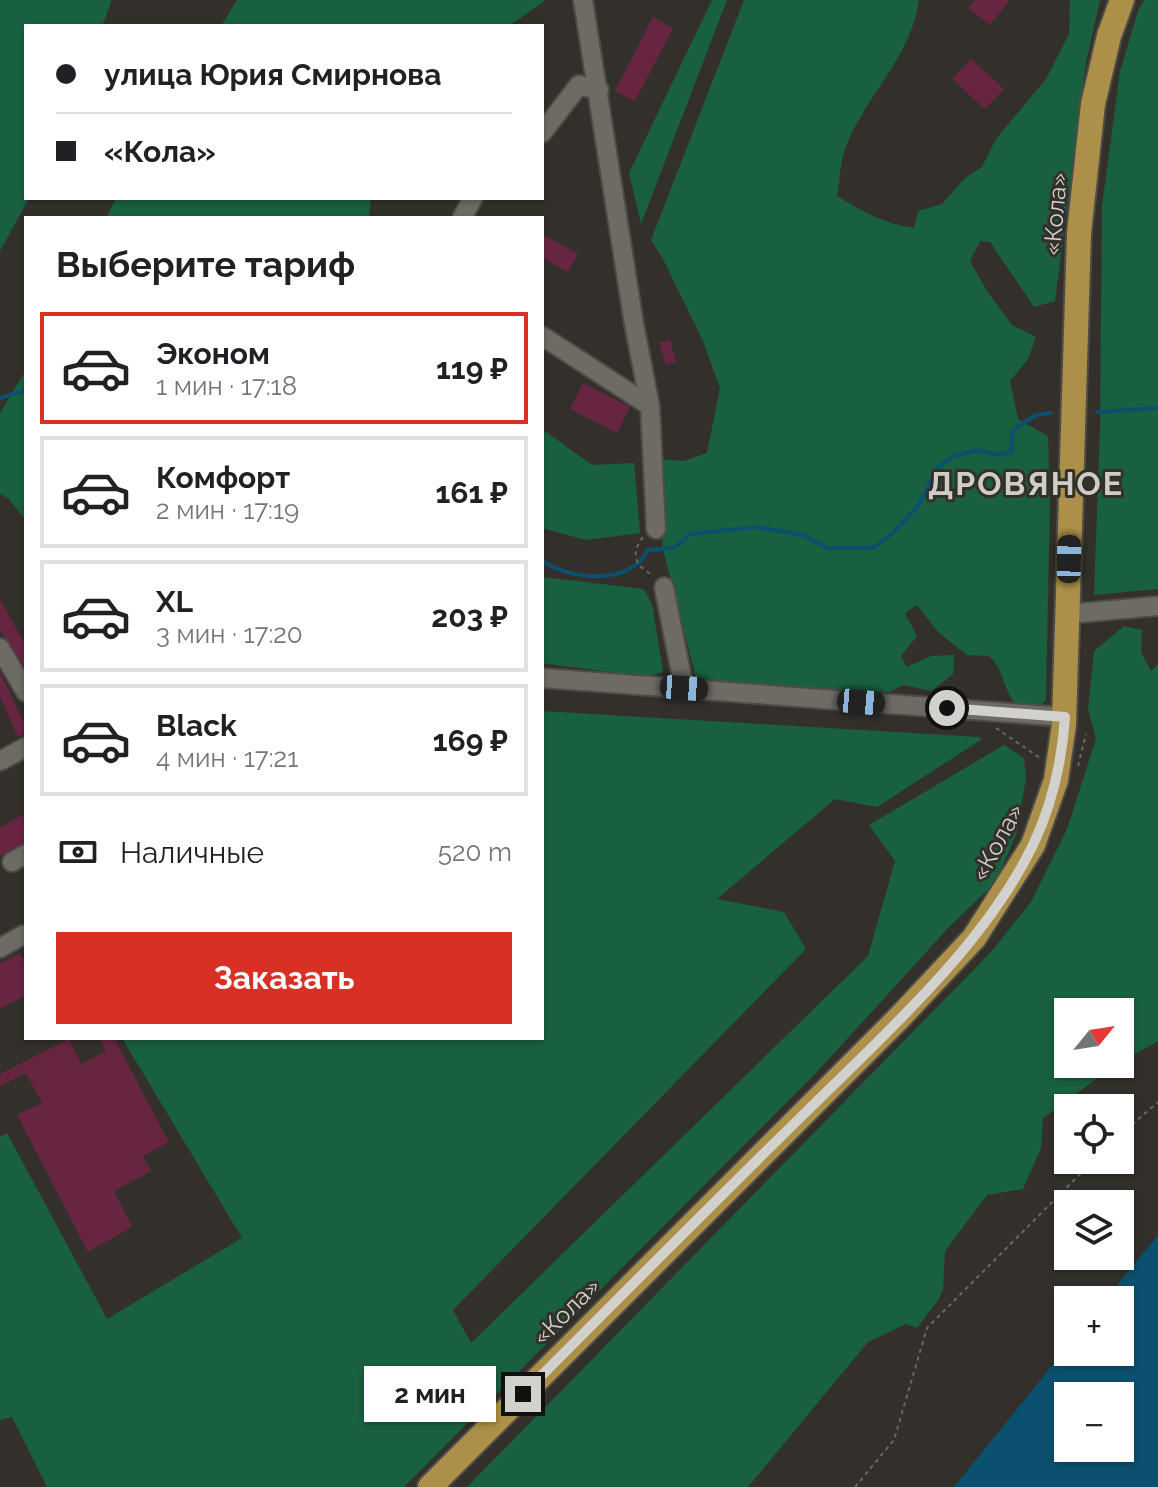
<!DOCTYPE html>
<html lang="ru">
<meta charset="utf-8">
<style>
body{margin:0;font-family:Raleway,sans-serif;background:#f2f2f2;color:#202124;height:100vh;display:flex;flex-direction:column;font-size:30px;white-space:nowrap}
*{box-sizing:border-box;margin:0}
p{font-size:26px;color:#757577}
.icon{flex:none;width:44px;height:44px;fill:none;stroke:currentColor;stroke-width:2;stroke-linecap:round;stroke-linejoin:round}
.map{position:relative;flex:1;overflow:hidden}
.drawer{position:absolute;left:24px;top:216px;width:520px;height:824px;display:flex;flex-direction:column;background:#fff;border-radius:0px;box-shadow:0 2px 6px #0004}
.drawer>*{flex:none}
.guide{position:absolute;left:24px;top:24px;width:520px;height:176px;border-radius:0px;box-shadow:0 2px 6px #0004;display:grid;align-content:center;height:176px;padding:0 32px;background:#fff}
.needle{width:52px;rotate:60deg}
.controls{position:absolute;left:1054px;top:998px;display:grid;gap:16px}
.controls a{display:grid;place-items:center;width:80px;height:80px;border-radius:0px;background:#fff;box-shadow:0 2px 6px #0004;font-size:40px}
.end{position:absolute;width:36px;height:36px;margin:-18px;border:10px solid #d3d1ce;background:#111;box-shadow:0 0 0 4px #111}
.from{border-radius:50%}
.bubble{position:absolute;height:56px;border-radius:0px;background:#fff;box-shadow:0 2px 6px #0004;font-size:26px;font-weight:700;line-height:56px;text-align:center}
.car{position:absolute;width:24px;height:48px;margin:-24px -12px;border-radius:10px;box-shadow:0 0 6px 2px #0007;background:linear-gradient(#222 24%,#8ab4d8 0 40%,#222 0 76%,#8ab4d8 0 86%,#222 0)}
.guide b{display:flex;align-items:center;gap:28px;height:76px;font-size:30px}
.guide b+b{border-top:2px solid #e0e0e0}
.guide i{width:20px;height:20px;background:#202124}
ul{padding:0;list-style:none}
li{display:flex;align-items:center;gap:24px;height:112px;margin:0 16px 12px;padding:0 16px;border:4px solid #e0e0e0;border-radius:0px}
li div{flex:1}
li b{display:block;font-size:30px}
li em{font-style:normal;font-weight:700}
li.current{border-color:#d93025}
li>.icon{width:72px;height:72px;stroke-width:1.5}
h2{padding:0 32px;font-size:36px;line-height:96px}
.pay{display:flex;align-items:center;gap:20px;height:88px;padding:0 32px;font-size:30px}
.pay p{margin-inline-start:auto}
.button{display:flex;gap:16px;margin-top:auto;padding:16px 32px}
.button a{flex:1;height:92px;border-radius:0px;background:#d93025;color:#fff;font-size:32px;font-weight:700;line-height:92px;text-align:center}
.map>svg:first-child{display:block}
.green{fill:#196040}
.water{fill:#0c506f;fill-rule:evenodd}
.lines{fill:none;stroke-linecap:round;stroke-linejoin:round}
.stream{stroke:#0c506f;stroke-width:4}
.building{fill:#682542}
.minor-casing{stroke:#4e4c47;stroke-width:22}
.highway-casing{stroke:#4e4c47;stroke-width:28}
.path{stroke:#6b6864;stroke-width:2;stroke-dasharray:4 4;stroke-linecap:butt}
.minor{stroke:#6d6b64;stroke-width:18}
.highway{stroke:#ac8f48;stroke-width:24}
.route{stroke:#d3d1ce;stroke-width:10}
.labels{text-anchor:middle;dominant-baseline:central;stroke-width:6;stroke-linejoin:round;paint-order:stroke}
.street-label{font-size:24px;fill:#d3d1ce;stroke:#33302b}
.district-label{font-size:32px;font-weight:bold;letter-spacing:2px;fill:#d0cdc6;stroke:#33302b}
</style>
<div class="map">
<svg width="1158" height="1487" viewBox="0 0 1158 1487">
<rect width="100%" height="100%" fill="#33302b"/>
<path class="green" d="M0,0H111V3L102,26H26V198H29L0,251Z
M237,0H546L509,26H221Z
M712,0H727L641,224L629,173Z
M744,0H919C912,55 866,96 846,146C840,161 840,180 837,196C862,211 884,224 914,228L918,211L942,204L965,178L982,167L996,139L1046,79L1069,34L1070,0H1100L1086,63L1055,301L1034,307L990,242L980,241L970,261L987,291L1012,325L1036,337L1028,359L1010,381L1018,419L1048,436L1050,498L1046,700L1040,706L1015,704C1001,684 1006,673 989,656L967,655L938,632L917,605L905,613L917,636L901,656L907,667L931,656L954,655L953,674L931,691L904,685L889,692L848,696L696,678L663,549L659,459L684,461L707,453L720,388L703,341L663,259L651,240Z
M1145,0H1158V589L1094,595L1100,429L1102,206L1120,71L1139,8Z
M116,198H371L369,218H106Z
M26,370V513L23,517L8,498L0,494V413Z
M542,429L592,465L634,463L640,533L586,540L542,528Z
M542,577L644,589L652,604L663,672L647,677L542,663Z
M1124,626L1142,630L1141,652L1151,671L1158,664V1041L1120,1062V1012H1068V1064H1117L1043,1118L1041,1148L1023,1189L987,1195L945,1251L943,1289L939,1299L917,1328L906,1324L868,1342L748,1487H467L991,952L1031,902L1067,829L1096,739L1088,709L1094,651Z
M542,711L978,737L982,739L877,807L835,799L717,899L784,912L806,949L453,1310L471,1343L868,956L895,861L869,825L1004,745L1024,758L1026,779L1016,835L995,883L950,926L817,1072L404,1487H47L12,1417L0,1420V1137L7,1133L107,1319L242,1238L122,1038H542Z"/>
<path class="water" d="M1158,1235V1487H954L1068,1346V1352H1120V1300H1105ZM1068,1396H1120V1448H1068Z"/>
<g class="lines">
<path class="stream" d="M0,398L26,390
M1097,412L1158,408
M542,561C571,580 631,586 648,550L674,548L690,534L757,527L803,535L828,548H873L893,533L919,505L939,466L954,456L977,450L997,455L1011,452L1013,430L1036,415L1051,413"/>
</g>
<path class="building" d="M975,0H1010L990,25L968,8Z
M653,17L673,28L635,101L615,91Z
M971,59L1004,89L985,109L952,79Z
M542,234L578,254L568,272L542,258Z
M670,340L676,362L666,365L659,343Z
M583,383L630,407L617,433L570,409Z
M0,599L26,646V668L0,630Z
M0,672L26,727V733L18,737L0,697Z
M26,813V842L0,856V827Z
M20,953L26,965V995L0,1009V963Z
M99,1038H114L169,1142L143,1156L151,1171L114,1191L132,1227L88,1252L17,1115L42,1103L26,1073L0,1086V1074L69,1039L81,1064L106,1051Z"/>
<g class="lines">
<defs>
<path id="minor" d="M583,0L634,324L650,406L656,529
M542,133L579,85L599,90
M462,218L473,198
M542,336L650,406
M664,587L684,688
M1068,614L1158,606
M0,648L26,692
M542,678L1065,717
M0,761L26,747
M12,862L26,854
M0,948L23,935"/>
<path id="highway" d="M430,1487L900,1017L974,938L1033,845L1056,780L1064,724L1079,233L1093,104L1109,36L1122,0"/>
</defs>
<use href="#minor" class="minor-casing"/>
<use href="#highway" class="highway-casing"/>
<path class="path" d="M643,537C630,554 635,566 653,575
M996,728L1040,758
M1078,766L1086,734
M1120,1135L1158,1102
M855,1487L894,1440L927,1328L1094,1160"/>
<use href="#minor" class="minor"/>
<use href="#highway" class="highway"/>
</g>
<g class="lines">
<path class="route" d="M523,1394C617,1300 711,1205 806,1112C885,1034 984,946 1033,845C1052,805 1062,761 1065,717L947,708"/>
</g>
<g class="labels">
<g class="street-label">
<text transform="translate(1055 214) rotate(-85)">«Кола»</text>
<text transform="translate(997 842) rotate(-62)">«Кола»</text>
<text transform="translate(566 1311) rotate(-45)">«Кола»</text>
</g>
<g class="district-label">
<text x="1026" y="483">ДРОВЯНОЕ</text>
</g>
</g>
</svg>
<div class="controls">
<a><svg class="needle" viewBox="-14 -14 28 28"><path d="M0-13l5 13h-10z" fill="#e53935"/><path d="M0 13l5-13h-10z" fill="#757577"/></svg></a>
<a><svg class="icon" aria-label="locate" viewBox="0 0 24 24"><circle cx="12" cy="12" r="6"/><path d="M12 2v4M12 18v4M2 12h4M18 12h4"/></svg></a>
<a><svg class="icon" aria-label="layers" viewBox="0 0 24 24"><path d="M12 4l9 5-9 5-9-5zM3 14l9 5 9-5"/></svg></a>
<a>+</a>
<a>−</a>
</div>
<i class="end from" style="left:947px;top:708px"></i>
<i class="end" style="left:523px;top:1394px"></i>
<div class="bubble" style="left:364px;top:1366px;width:132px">2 мин</div>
<i class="car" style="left:1069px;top:559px;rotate:1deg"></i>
<i class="car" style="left:684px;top:688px;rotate:94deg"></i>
<i class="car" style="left:861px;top:702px;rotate:95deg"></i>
<div class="guide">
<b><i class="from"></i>улица Юрия Смирнова</b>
<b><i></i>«Кола»</b>
</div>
<section class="drawer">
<h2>Выберите тариф</h2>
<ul>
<li class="current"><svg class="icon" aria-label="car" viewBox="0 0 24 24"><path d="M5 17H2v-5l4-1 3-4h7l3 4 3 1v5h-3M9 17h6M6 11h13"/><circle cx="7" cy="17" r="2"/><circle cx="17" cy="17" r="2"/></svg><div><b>Эконом</b><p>1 мин · 17:18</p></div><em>119 ₽</em></li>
<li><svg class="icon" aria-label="car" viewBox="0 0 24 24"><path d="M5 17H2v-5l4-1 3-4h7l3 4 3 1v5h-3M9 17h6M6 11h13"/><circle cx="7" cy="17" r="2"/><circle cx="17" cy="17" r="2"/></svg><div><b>Комфорт</b><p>2 мин · 17:19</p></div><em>161 ₽</em></li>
<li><svg class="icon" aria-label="car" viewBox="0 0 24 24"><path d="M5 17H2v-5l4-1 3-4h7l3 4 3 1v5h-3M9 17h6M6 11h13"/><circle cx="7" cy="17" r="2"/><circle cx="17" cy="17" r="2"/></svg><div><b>XL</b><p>3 мин · 17:20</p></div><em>203 ₽</em></li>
<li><svg class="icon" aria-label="car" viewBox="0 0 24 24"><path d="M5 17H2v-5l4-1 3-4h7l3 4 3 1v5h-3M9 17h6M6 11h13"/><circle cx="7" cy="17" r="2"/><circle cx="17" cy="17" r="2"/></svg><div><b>Black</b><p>4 мин · 17:21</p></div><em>169 ₽</em></li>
</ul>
<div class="pay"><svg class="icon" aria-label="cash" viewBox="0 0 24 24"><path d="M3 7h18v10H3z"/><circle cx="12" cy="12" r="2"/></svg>Наличные<p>520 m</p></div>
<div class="button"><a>Заказать</a></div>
</section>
</div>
